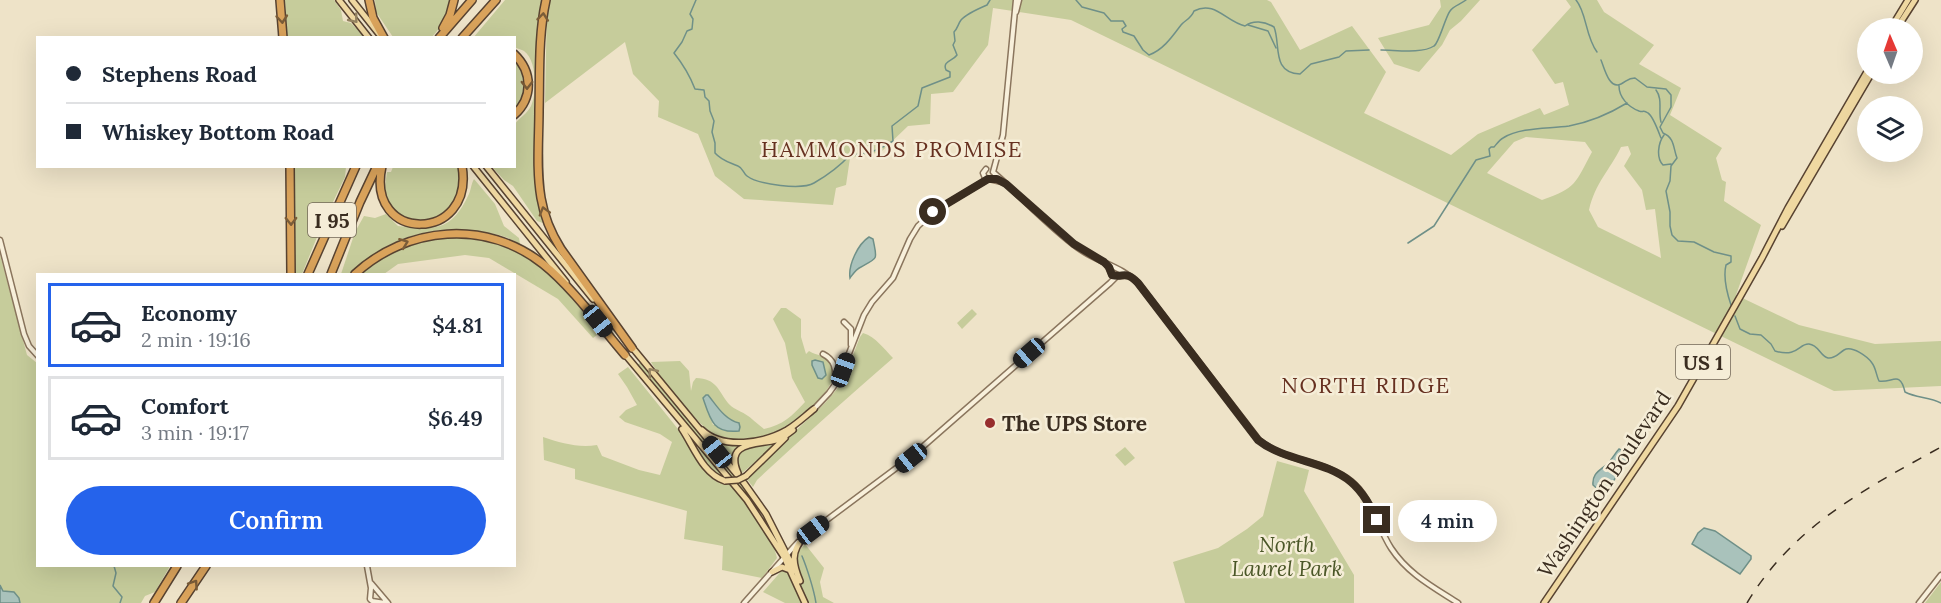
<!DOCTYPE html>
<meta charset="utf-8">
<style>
body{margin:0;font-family:Lora,serif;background:#f6f6f7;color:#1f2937;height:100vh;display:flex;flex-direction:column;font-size:22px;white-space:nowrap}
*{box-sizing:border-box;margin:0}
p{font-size:20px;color:#747a83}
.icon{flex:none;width:33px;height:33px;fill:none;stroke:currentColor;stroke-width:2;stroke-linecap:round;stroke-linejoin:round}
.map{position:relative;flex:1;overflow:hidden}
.details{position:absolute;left:36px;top:273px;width:480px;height:294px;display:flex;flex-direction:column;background:#fff;border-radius:0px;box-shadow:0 6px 24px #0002}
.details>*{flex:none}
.guide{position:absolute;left:36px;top:36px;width:480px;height:132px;border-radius:0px;box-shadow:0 6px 24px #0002;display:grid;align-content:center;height:132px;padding:0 30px;background:#fff}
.needle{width:39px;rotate:358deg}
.tools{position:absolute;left:1857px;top:18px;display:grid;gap:12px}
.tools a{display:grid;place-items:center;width:66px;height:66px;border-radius:50%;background:#fff;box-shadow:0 6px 24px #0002;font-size:30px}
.end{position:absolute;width:27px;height:27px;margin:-14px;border:8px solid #3a2d20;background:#fff;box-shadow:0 0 0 3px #fff}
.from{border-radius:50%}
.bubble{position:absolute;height:42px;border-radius:21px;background:#fff;box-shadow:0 6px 24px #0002;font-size:20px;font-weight:600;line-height:42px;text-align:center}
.car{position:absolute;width:18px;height:36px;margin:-18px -9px;border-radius:8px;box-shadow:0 0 4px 2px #0007;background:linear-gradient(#222 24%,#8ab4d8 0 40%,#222 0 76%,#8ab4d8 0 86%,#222 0)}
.guide b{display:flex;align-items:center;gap:21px;height:57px;font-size:22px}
.guide b+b{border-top:2px solid #e0e1e3}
.guide i{width:15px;height:15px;background:#1f2937}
ul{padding:10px 0 0;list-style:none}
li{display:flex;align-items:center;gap:18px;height:84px;margin:0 12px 9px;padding:0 18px;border:3px solid #e0e1e3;border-radius:0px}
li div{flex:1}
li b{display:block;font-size:22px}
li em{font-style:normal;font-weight:600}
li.current{border-color:#2563eb}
li>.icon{width:54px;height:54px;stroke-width:1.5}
.cta{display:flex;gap:12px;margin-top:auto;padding:12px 30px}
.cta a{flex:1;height:69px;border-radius:36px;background:#2563eb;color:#fff;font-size:24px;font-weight:600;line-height:69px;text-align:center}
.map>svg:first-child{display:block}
.green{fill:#c6cc9b;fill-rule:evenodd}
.water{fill:#a9c2bb;stroke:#6f9088;stroke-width:1.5}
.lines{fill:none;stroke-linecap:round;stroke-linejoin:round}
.stream{stroke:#6f9088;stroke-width:1.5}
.tertiary-casing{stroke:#8a755d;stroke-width:7}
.primary-casing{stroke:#584331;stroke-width:8}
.motorway-casing{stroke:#584331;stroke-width:10}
.tertiary{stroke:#f8f0db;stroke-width:4}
.primary{stroke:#efd8a1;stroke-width:5}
.motorway{stroke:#daa35b;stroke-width:7}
.rail{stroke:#3a2d20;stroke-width:1.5;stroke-dasharray:10 10;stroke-linecap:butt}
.primary-bridge-casing{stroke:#584331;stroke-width:8;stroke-linecap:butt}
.primary-bridge{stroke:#efd8a1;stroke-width:5}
.oneway{stroke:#7a5c38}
.oneway2{stroke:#948260}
.route{stroke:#3a2d20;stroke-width:8}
.poi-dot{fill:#972e2e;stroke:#f5edd7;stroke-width:2}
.labels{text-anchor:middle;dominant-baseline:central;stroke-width:5;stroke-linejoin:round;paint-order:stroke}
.shield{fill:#f5edd7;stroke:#726757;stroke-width:1.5}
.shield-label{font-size:20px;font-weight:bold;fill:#3a2d20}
.poi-label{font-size:21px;font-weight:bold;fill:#3a2d20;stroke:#f5edd7;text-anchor:start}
.street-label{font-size:21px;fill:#3a2d20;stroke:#f5edd7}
.park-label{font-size:21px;font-style:italic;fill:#4a5627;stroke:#f5edd7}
.neighbourhood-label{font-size:22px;letter-spacing:1.5px;fill:#663020;stroke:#f5edd7}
</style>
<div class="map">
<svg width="1941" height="603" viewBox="0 0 1941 603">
<rect width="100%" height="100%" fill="#eee3c8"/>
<path class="green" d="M285,0H334L341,10L343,21L351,23L365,37H287Z
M375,0H451C447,15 442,27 431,38L393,37L376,12Z
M505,0H544L537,36L538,41L536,191L543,223L537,221L513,186L504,180L492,167L514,166L515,124C519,118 527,114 531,106C537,93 537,60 524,51C522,50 516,48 515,47L514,38H473Z
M549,0H1267L1271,2L1300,50L1352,26L1386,72L1364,113L1451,155L1478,134L1540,108L1544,115L1569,105L1563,82L1555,84L1532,50L1571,7L1566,0H1597L1604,12L1654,45L1639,64L1681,88L1670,115L1722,148L1716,158L1722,180L1726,182L1724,201L1761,225L1736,295L1799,325L1875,344L1941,341V386L1834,391L1071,20L993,8L988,45L953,92L931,94L930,124L908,126L881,152L850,158L846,185L836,188L833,205L744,199L715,176L698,134L658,117L659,101L633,74L625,42L545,103L547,3ZM1526,137L1585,142L1592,152C1575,183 1577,188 1542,200L1487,173L1514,142ZM1628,146L1631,154L1624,166L1642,190L1646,210L1655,209L1661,258L1598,227L1589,210C1595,183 1610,170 1621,147Z
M1440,0H1480L1461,21L1450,30L1442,45L1419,72L1394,64L1378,38L1429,25L1441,7Z
M515,59C528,74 525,82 524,101L515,108Z
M294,167H346L345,177L322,225L302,274H295Z
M393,167H460C460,180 460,192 454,204C439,230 395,226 386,196C384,188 386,180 387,172H391Z
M474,179L495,204L504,226L519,238L520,244C516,242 512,240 508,238C498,234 486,232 476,231C433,224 379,240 352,274H341L355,232L364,216L375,218L386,214L398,226C434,229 450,233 468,196C471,191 471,184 474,179Z
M461,236C533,246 552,275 596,327L593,330L597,335L593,338L558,299L489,258L465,255L398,264L384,274H362C395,245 418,239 461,236Z
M0,255L27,355L37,363L38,566H170L155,592L145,596L141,603H0Z
M781,308H786L801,319V337L806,354L809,351C817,356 828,355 833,364C843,386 795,424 778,431C761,438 736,442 719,437C703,432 659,377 651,362L680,361L689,371L691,391L693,382L696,378C717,379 718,390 728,403C732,408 740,411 745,414C752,418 757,424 764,429C783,425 792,416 805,402L792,378L785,343L773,319ZM708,395L724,414L733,422L713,425L703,398Z
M972,309L977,314L962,329L957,323Z
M863,333C876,337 884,349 893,358C847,398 801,439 757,480L753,487L746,478L826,402L837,389L846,373L860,337Z
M642,362L748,491L768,524L751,498L742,491L636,365Z
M628,367L686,439L710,477L718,482L730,483C745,504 772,533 777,558L762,578L722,570L723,546L684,539L687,511L575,479V469L544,460L543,437C561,443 578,448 597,445L602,456L639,470L660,475L672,442L660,434L625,422L619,417L626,410L637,405L627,387L618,374Z
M711,438C731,448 750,441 771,438L741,447L734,466Z
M779,442L742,473C725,445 762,445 779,442Z
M697,447L727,479C712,476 702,460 697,447Z
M1125,447L1135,458L1125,466L1115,455Z
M1277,461L1309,470L1304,491L1354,575V603H1185L1173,562L1218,548L1247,529L1263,516Z
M805,544L824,568L820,582L823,597L834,603H785L763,592Z
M1941,582V603H1925Z"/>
<path class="water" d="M869,237L873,239C877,260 879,257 861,267C856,269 853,274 850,278C848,265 858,244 869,237Z
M815,360L823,362L826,375L822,379L818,378L812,365V361Z
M706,395H708C717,406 725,420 739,423L740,427L739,431C713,434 710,419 703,398Z
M1619,449L1627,453L1626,459L1609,489L1603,494L1593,485C1592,474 1599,471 1606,465C1612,460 1615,453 1619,449Z
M1704,528L1715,531L1751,556V559L1740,574L1692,544L1698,533Z
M0,585L3,591L14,592L19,598L20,603H0Z"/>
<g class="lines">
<path class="stream" d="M696,0L690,14L693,19L692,29L687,31L682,42L674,53C682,63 690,76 695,89L704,90L705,97L709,101L710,111L714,121L712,132L715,143V153C722,161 729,162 738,166C743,168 743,173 747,176C759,185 802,190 814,183C828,175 839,167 850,155C869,154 877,151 893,141L892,126L918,106L922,88L950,77V72L946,70C942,61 953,61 957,55L953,45L955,41L954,32C958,28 958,24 961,20C966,14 980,8 987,5L990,0
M1076,0L1082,7L1104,13L1111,21H1123L1126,26L1122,29L1123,32L1134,36L1143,50L1149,55C1163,50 1172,37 1181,25C1185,20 1191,19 1194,11C1215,0 1226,22 1245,26C1253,20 1264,21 1274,27C1281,44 1271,73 1300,74L1311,64L1339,57L1346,51L1369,50
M1576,0C1587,13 1585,36 1597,52
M1248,25L1268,31L1276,48
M1381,50C1396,50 1422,54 1434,46C1439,43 1445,18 1450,11C1453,6 1461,4 1466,0
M1601,60C1604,67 1609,90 1621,84C1627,81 1628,78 1635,78L1647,87L1666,89L1671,95V107L1660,127L1663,133C1675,138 1673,148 1677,158L1671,166L1670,181L1666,191L1670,212V226L1672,235L1678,241L1694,242L1714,252L1731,256V262L1726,265C1723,277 1727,293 1731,305
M1619,86C1619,97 1628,107 1639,111C1645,113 1642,109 1648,113C1653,116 1659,133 1661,138
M1656,90C1663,99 1658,111 1661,122
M1664,135C1658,143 1656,158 1663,165L1671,164
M1408,243L1434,226L1476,160L1490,156L1489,149L1491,147H1494C1496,145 1499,140 1503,138C1521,127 1548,129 1569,126C1590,122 1609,114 1627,103
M1735,316L1740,329L1750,334L1761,335L1771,344L1775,351C1798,358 1799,343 1809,344C1819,345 1820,356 1828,358C1835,359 1839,353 1844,350C1852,345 1868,357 1872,363C1876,368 1876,375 1879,381C1893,383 1900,370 1905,392C1916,398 1929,397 1941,403
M802,556C807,568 814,590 816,603
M114,566L116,573L113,586L122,597L120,603"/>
<defs>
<path id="tertiary" d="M1016,12L1019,0
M986,169L983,173L985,178L1002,182
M993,172L1003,135L1016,0
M994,173C1022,197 1048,226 1078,248C1097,262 1121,266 1138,283L1259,440C1285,462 1324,460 1351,481C1372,498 1377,526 1391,548C1408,574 1433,587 1458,603
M0,240L24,334L29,346L38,356
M1107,265L1112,275L1116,276
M844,322L851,329V345
M823,354C835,360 836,369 835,381
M814,409L829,393L839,379L864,315L872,302L893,278L910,239L918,226L933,212L988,179
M804,537L911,457L1110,283L1117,276L1126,275
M367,566L371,588L370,599L372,601L385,603
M371,583L388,603
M744,603L798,542
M1919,603L1941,575"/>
<path id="primary" d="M339,0L369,38
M352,0L379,34
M1891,28L1908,0
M1897,28L1915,0
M473,166L566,282
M486,166L593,299
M1782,226L1871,74
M631,346L744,483L766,514L795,571
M623,352L747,500L784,557L805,603
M682,429C694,447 703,474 725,481
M702,430C723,450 764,443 787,430C797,424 805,416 814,409
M738,473C724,441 758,445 776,440C783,438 788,434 793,430
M746,476L785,438
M772,572L782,567L790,570
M800,581C793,564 790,552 804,537
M1544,603L1678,406L1762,258L1788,208L1868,70"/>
<path id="motorway" d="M280,0L283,38
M369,0L373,18L384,38
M546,0C538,36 540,74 539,110C539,139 536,169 541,198C544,216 551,233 561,249L632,348
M443,28L450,15L454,0
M439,38L472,0
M462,38L496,0
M514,54C533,72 533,98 514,115
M290,166L291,274
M382,166C365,244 475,243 462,166
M308,274L356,166
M331,274L360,202L377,166
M355,274C407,226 486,219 543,264C572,287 601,327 625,355
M154,603L177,566
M181,603L206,566"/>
</defs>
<use href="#tertiary" class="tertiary-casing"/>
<use href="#primary" class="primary-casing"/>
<use href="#motorway" class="motorway-casing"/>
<use href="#tertiary" class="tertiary"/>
<use href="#primary" class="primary"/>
<use href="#motorway" class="motorway"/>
<path class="rail" d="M1747,603C1793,526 1865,489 1941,447"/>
<defs>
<path id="primary-bridge" d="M725,481L738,480L746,476"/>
</defs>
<use href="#primary-bridge" class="primary-bridge-casing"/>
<use href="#primary-bridge" class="primary-bridge"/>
</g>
<defs><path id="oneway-chevron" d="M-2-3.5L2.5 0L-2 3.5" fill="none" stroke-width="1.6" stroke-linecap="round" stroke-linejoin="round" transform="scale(1.5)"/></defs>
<g class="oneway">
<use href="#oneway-chevron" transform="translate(543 17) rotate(-84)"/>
<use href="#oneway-chevron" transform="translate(282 19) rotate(85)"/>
<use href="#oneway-chevron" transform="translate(527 85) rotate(90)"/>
<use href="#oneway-chevron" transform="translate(544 211) rotate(-106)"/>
<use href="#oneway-chevron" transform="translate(291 221) rotate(89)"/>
<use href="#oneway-chevron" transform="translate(404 243) rotate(-21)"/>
<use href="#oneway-chevron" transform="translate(194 584) rotate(-56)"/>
</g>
<g class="oneway2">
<use href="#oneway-chevron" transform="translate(354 19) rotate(51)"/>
<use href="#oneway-chevron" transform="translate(652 372) rotate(-129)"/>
</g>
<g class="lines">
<path class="route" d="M933,212L988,179H997L1006,184L1074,244L1104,262L1109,267L1112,275C1124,278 1126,270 1138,283L1258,440C1286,462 1325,460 1351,482C1363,492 1370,506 1377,520"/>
</g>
<circle class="poi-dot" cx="990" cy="423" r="6"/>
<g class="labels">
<g class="shield">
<rect x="308" y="203" width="48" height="34" rx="4.5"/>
<rect x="1676" y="345" width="54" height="34" rx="4.5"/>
</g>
<g class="shield-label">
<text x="332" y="220">I 95</text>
<text x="1703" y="362">US 1</text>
</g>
<g class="poi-label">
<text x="1002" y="423">The UPS Store</text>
</g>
<g class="street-label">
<text transform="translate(1604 484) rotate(-56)">Washington Boulevard</text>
</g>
<g class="park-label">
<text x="1287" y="544">North<tspan x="1287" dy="24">Laurel Park</tspan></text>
</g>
<g class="neighbourhood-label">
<text x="892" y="149">HAMMONDS PROMISE</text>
<text x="1366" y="385">NORTH RIDGE</text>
</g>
</g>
</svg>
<div class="tools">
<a><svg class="needle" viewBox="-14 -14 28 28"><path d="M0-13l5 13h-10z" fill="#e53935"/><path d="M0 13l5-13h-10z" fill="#747a83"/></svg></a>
<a><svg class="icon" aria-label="layers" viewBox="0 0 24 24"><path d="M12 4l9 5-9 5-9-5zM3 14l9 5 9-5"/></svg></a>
</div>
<i class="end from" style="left:933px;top:212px"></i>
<i class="end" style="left:1377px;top:520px"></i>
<div class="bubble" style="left:1398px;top:500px;width:99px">4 min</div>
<i class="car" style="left:598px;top:321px;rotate:141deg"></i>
<i class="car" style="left:1029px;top:353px;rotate:229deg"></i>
<i class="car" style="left:843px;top:370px;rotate:20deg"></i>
<i class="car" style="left:717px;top:452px;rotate:321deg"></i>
<i class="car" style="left:911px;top:458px;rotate:231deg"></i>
<i class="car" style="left:813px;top:530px;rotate:53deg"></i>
<div class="guide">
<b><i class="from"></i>Stephens Road</b>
<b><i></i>Whiskey Bottom Road</b>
</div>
<section class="details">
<ul>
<li class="current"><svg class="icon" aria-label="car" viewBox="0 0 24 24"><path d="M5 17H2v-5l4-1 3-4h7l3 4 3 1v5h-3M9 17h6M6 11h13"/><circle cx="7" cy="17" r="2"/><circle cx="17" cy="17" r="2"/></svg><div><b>Economy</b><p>2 min · 19:16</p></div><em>$4.81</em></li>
<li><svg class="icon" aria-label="car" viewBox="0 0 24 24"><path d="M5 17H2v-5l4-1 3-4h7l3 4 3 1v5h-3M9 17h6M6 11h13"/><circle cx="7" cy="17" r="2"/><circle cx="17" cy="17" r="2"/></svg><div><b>Comfort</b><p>3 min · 19:17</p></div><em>$6.49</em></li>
</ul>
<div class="cta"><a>Confirm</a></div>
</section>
</div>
